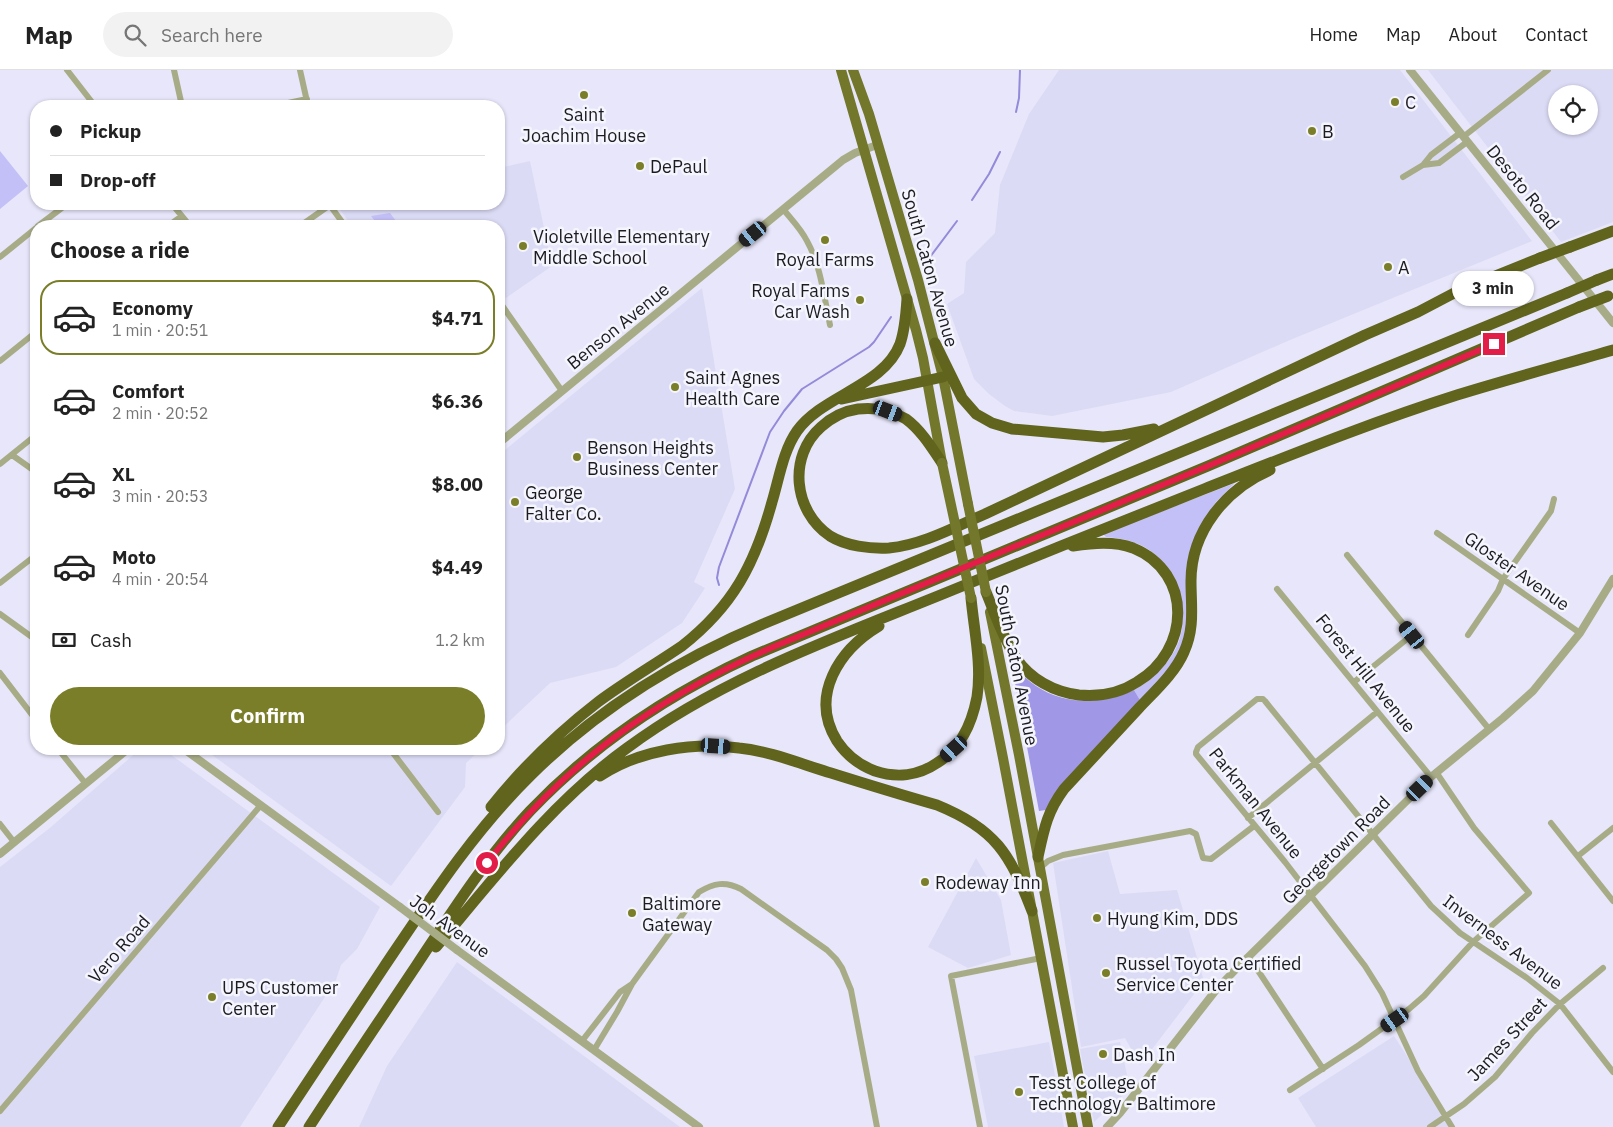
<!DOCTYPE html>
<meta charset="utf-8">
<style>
body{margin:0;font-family:"IBM Plex Sans",sans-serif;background:#f2f2f2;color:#222;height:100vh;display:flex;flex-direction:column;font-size:19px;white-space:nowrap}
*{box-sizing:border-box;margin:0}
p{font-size:16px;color:#767676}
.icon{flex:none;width:28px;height:28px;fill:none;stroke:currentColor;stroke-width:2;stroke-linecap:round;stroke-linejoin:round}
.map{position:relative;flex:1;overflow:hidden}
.side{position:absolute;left:30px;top:150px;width:475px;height:535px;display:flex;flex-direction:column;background:#fff;border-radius:20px;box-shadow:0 1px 4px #0004}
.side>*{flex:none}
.banner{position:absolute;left:30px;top:30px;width:475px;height:110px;border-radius:20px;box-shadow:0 1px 4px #0004;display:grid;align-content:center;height:110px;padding:0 20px;background:#fff}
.fabs{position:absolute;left:1548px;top:15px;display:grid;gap:10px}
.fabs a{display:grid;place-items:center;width:50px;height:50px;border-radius:50%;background:#fff;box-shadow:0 1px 4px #0004;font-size:25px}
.end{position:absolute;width:22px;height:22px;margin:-11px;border:6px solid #e11d48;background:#fff;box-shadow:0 0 0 2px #fff}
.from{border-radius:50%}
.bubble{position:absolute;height:35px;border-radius:18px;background:#fff;box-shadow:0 1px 4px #0004;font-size:16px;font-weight:700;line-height:35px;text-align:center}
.car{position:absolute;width:15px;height:30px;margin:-15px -8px;border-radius:6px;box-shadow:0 0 4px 1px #0007;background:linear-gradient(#222 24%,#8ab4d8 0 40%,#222 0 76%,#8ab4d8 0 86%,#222 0)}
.banner b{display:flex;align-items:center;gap:18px;height:48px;font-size:19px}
.banner b+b{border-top:1px solid #e0e0e0}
.banner i{width:12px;height:12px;background:#222}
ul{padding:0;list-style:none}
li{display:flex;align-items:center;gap:15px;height:75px;margin:0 10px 8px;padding:0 10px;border:2px solid transparent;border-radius:20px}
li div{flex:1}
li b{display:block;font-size:19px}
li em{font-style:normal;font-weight:700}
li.active{border-color:#7a7e28}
li>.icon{width:45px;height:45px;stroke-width:1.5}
h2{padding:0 20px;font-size:22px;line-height:60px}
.pay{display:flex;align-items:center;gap:12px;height:55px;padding:0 20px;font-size:19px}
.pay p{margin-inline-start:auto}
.primary-button{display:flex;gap:10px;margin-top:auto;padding:10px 20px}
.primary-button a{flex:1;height:58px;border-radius:30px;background:#7a7e28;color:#fff;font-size:20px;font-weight:700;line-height:58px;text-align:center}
header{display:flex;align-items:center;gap:30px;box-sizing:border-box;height:70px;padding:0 25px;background:#fff;border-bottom:1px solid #e0e0e0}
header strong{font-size:24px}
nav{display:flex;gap:28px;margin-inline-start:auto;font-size:18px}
.search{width:350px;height:45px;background:#f2f2f2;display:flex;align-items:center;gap:12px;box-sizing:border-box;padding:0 18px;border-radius:28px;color:#767676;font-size:19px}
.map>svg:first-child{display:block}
.built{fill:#dcdbf6;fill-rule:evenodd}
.green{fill:#c3bff7}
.forest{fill:#a097e7}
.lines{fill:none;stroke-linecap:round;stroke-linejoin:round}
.stream{stroke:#938ad9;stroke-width:2}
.minor{stroke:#a8ac86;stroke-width:6}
.tertiary{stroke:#a8ac86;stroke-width:8}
.primary{stroke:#73772c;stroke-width:10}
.motorway{stroke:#60641c;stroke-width:11}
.tertiary-bridge{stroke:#a8ac86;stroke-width:8}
.primary-bridge{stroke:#73772c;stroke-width:10}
.motorway-bridge{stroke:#60641c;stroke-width:11}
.route{stroke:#e11d48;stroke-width:6}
.poi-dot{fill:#7a7e28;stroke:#f5f5fd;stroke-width:2}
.labels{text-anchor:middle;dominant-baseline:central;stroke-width:5;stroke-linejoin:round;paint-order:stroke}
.poi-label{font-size:18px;fill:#1c1b22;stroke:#f5f5fd;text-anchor:start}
.street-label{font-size:18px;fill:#1c1b22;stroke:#f5f5fd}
</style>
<header>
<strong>Map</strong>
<div class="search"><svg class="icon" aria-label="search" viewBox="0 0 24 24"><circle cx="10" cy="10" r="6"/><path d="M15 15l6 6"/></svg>Search here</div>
<nav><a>Home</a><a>Map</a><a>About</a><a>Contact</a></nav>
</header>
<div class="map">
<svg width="1613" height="1057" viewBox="0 0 1613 1057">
<rect width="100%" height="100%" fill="#e7e6fa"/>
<path class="built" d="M1059,0H1400L1532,171L1290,270L1171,322L1052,346L1014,341L1005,336L989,324L974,309L947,234L964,223L966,192L995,163L1000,115L1029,44Z
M1428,0H1613V152L1561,172ZM1556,24H1589V56H1556Z
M530,91L552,196L506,228L499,219V156H352L336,134H499V98Z
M702,218L735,419L694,512L705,518L682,553L616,597L550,613L499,661V385Z
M140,679H163L380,837L357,879L341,895L336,910L240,1057H0V797L51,757Z
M204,679H481L466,693L465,717L391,816Z
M1108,781L1120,824L1177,820L1204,911L1140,995L1125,968L1081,977L1053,793Z
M976,788L1001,830L1011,885L968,898L928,877Z
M457,892L680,1057H359L387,996Z
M1394,966L1453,1057H1316L1298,1028Z
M1049,972L1064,1057H988L974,986Z
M1120,972L1130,1019L1094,1052L1080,979Z"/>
<path class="green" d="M0,81L28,116L0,139Z
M390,143L396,151L389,156H379L371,146Z
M1235,413L1216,432L1203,452L1189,541L1182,578L1173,593L1140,630L1134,620C1151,610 1166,597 1175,580C1195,541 1176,486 1133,472C1124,469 1115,468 1106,467L1103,464Z"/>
<path class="forest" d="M1018,601C1024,606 1030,612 1036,616C1066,636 1103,634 1134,620L1140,630L1046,740L1039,741L1013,602Z"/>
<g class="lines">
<path class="stream" d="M1016,42L1019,28L1020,0
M972,130L989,104L1000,82
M930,187L957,151
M719,515L717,508L719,497L770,362L784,341L802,319L869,277L874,272L891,247"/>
<path class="minor" d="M67,0L95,36
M174,0L182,36
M300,0L308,36
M274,36L307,29
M1463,67L1548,0
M1423,95L1431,85L1460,63
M1403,107L1423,95L1439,93L1467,72
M172,134L190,156
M329,134L345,156
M783,139C792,150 801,159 807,171C821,196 824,227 830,255
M38,156L67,134
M168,156L182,146
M300,156L330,135
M0,187L36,158
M499,231L562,321
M0,291L36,262
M12,385L36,402
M0,394L36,365
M1437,463L1580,563
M1347,485L1489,659
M0,513L36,485
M1277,519L1431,707
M0,544L36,570
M1468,565L1498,521L1503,509L1551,441L1554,429
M0,603L36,650
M1354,612L1412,565
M58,679L86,714
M390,679L438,742
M1248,748L1377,642
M1551,753L1613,831
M0,754L14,772
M1578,786L1613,758
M1040,798L1048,791L1063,785L1190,761L1196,764L1203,788L1211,789L1254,756
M1249,887L1323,999
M632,914L699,822C714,813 725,811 741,819L827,880L836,889L842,898L851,920L877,1057
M582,971L620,922L632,914L617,942L594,980
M1290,1020L1359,975L1409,939L1424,926L1473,872L1529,823L1474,758L1436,702
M0,1041L261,735
M980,1057L951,906L1041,888
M1430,1057L1464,1034L1495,1007L1532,963L1560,934L1603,898
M1452,1057L1418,1001L1382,923L1365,896L1285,792L1196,684V682L1198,677L1257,629H1263L1265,631L1431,836L1460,863L1527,908L1560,934L1613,1002"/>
<path class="tertiary" d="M1410,0L1613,253
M499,373L843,90L855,83L877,75
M184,679L400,837
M0,784L128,679
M457,880L699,1057
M1107,1057L1120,1043L1216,920L1238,897L1431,707L1503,648L1533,621L1580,563L1613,509"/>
<path class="primary" d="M841,0L916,260L923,288L942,393
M853,0L869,44L918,210L943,307L968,434
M990,542L1019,685L1088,1057
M981,578L1003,688L1073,1057"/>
<path class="motorway" d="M1570,177L1613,161
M1597,210L1613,204
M935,273L962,328L976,344L992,353L1012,359L1103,367L1123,365L1154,359
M842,329L943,307
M942,393C932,378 921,360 906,349C891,340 875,337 858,339C844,341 832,347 821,357C788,386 793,441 830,466C846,476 870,479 889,478C922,475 955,457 985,444L1365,265L1418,242L1458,221L1540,188
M986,522C995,544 1003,568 1016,588C1030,609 1054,622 1079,625C1100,627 1120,623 1137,612C1190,581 1194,503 1133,478C1114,471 1093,473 1073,476
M879,556C839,580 809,626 837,671C847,686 859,695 875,701C896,708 918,706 937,693C960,679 972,653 977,627C982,595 974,560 971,528
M600,706C639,680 693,672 739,678C770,681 801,694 831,703C866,714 902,725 937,735C996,759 1010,784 1032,841
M491,737C522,698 558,663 598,632C625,612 654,595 682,576C733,536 755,494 772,432C779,409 783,381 797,361C823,325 884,316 900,274C905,260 906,244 907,229
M1038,787C1044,759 1047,742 1064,719C1089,692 1114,665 1139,638C1155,621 1175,603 1184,582C1195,558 1191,536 1191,511C1191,461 1226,419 1270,400
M436,877C495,807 552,732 627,678C727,604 846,564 960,517C1041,484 1123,451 1204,419C1288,386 1372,352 1457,325C1509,309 1561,295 1613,280
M278,1057C313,1004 349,950 384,897C429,830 473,762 531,705C597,640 677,590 763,554L1567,223
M309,1057C344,1003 380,950 416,896C451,843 486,788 530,741C593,675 669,624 752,586L1208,396L1579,237"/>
<path class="tertiary-bridge" d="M400,837L457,880"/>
<path class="primary-bridge" d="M942,393L971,528
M968,434L986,522"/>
<path class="motorway-bridge" d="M1540,188L1570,177
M1567,223L1597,210
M1579,237L1608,226"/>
</g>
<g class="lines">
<path class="route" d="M487,793C564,693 658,627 773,577L1208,396L1494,274"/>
</g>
<g class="poi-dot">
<circle cx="584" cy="25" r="5"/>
<circle cx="1395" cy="32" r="5"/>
<circle cx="1312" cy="61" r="5"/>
<circle cx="640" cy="96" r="5"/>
<circle cx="825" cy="170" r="5"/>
<circle cx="523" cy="176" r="5"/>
<circle cx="1388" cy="197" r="5"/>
<circle cx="860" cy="230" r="5"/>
<circle cx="675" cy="317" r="5"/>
<circle cx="577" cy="387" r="5"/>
<circle cx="515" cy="432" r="5"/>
<circle cx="925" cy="812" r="5"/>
<circle cx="632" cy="843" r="5"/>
<circle cx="1097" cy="848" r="5"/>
<circle cx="1106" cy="903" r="5"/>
<circle cx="212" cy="927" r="5"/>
<circle cx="1103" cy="984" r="5"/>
<circle cx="1019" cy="1022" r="5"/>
</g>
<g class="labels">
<g class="poi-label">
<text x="1405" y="32">C</text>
<text x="584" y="44" text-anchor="middle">Saint<tspan x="584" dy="21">Joachim House</tspan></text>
<text x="1322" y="61">B</text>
<text x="650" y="96">DePaul</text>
<text x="533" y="166">Violetville Elementary<tspan x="533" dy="21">Middle School</tspan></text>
<text x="825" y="189" text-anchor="middle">Royal Farms</text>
<text x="1398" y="197">A</text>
<text x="850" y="220" text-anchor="end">Royal Farms<tspan x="850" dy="21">Car Wash</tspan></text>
<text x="685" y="307">Saint Agnes<tspan x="685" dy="21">Health Care</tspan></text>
<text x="587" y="377">Benson Heights<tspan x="587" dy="21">Business Center</tspan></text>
<text x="525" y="422">George<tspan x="525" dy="21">Falter Co.</tspan></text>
<text x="935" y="812">Rodeway Inn</text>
<text x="642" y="833">Baltimore<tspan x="642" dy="21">Gateway</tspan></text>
<text x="1107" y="848">Hyung Kim, DDS</text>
<text x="1116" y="893">Russel Toyota Certified<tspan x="1116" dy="21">Service Center</tspan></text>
<text x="222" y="917">UPS Customer<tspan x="222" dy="21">Center</tspan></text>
<text x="1113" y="984">Dash In</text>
<text x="1029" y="1012">Tesst College of<tspan x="1029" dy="21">Technology - Baltimore</tspan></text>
</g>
<g class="street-label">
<text transform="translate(1523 117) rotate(51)">Desoto Road</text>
<text transform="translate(930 198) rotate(74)">South Caton Avenue</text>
<text transform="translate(618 256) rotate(-39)">Benson Avenue</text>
<text transform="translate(1517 501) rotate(35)">Gloster Avenue</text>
<text transform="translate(1017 595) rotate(79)">South Caton Avenue</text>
<text transform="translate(1366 603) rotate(51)">Forest Hill Avenue</text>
<text transform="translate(1256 733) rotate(51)">Parkman Avenue</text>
<text transform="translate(1336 780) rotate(-45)">Georgetown Road</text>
<text transform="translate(450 856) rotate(36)">Joh Avenue</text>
<text transform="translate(1503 872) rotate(37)">Inverness Avenue</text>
<text transform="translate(119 879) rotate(-49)">Vero Road</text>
<text transform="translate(1507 969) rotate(-47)">James Street</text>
</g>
</g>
</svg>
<div class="fabs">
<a><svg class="icon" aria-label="locate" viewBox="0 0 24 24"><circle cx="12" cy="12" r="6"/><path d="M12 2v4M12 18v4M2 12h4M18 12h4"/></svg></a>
</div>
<i class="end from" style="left:487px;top:793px"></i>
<i class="end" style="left:1494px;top:274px"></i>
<div class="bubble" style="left:1452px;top:201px;width:82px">3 min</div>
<i class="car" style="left:753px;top:164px;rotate:231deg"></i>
<i class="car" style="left:888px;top:341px;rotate:111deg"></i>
<i class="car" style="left:1412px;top:565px;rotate:321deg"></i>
<i class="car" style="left:716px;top:676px;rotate:94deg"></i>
<i class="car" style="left:954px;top:679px;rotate:228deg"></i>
<i class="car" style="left:1420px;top:718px;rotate:46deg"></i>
<i class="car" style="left:1395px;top:950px;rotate:235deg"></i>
<div class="banner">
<b><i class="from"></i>Pickup</b>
<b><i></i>Drop-off</b>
</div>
<section class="side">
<h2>Choose a ride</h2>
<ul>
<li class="active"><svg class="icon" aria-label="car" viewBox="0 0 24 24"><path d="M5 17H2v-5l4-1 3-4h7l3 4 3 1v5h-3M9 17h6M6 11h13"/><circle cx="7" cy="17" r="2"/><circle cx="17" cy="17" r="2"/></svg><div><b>Economy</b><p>1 min · 20:51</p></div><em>$4.71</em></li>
<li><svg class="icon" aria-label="car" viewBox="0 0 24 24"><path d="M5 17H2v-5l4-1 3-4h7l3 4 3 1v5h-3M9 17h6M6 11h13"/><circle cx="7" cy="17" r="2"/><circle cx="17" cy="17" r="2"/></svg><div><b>Comfort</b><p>2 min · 20:52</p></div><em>$6.36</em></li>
<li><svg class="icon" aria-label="car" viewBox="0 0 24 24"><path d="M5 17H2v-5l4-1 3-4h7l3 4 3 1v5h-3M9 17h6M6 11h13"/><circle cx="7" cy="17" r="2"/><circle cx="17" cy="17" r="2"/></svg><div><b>XL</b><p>3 min · 20:53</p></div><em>$8.00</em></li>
<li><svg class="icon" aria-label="car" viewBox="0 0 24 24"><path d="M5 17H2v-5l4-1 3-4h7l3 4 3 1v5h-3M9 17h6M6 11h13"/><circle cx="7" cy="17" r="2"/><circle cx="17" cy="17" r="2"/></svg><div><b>Moto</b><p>4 min · 20:54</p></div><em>$4.49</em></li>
</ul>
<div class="pay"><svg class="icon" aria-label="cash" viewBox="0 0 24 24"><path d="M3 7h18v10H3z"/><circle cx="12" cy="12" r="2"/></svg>Cash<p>1.2 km</p></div>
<div class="primary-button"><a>Confirm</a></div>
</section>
</div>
